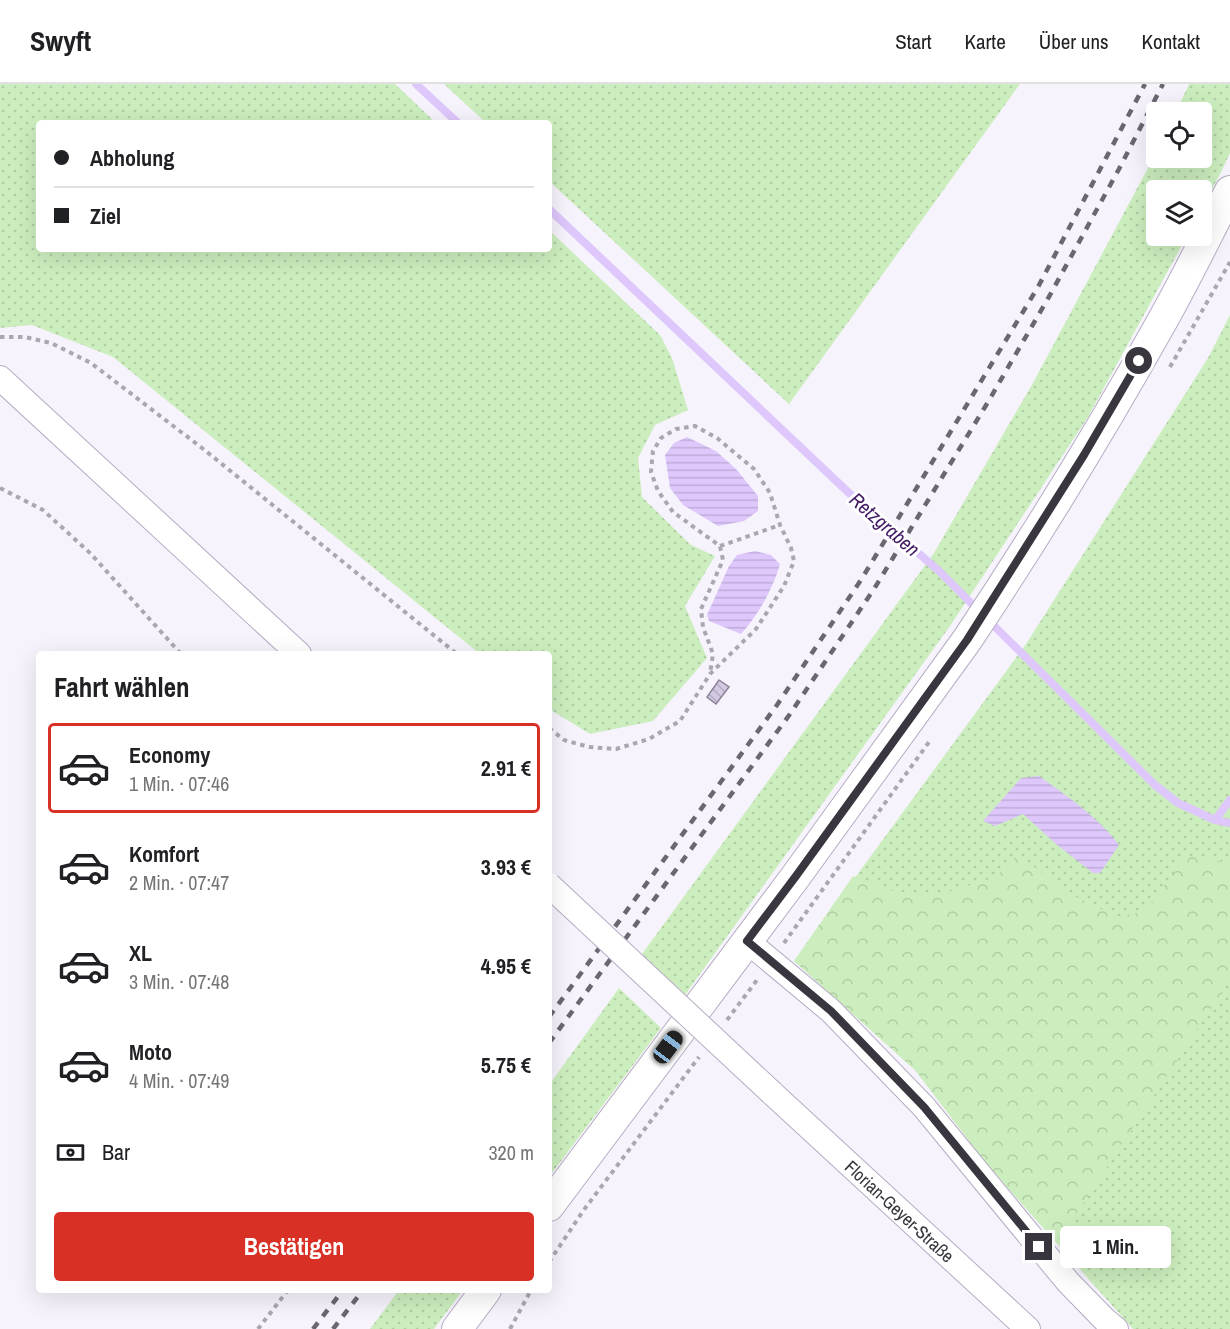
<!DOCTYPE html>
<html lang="de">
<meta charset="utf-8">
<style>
body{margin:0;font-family:"Archivo Narrow",sans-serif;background:#f2f2f2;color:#202124;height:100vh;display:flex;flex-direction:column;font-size:22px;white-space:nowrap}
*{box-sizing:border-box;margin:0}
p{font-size:20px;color:#757577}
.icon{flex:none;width:33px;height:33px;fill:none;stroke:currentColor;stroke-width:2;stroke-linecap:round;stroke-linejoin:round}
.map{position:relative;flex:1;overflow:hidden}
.details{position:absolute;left:36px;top:567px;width:516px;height:642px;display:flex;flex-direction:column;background:#fff;border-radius:6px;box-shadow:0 6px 24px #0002}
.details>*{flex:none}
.banner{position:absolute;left:36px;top:36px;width:516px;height:132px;border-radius:6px;box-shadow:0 6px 24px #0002;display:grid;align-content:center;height:132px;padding:0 18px;background:#fff}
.tools{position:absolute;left:1146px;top:18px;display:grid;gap:12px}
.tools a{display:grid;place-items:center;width:66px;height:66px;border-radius:6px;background:#fff;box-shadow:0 6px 24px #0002;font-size:30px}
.end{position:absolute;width:27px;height:27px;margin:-14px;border:8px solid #3a363f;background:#fff;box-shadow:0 0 0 3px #fff}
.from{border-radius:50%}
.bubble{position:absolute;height:42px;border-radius:6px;background:#fff;box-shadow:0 6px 24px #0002;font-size:20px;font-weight:700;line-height:42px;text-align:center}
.car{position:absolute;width:18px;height:36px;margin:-18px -9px;border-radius:8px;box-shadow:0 0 4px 2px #0007;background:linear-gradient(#222 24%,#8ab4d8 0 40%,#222 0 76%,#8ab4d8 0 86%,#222 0)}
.banner b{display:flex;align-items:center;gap:21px;height:57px;font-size:22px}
.banner b+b{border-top:2px solid #e0e0e0}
.banner i{width:15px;height:15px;background:#202124}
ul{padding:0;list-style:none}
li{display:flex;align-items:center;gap:18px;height:90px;margin:0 12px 9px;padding:0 6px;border:3px solid transparent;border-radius:6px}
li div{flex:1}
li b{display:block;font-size:22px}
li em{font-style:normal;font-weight:700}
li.active{border-color:#d93025}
li>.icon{width:54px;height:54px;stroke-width:1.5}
h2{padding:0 18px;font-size:27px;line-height:72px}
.pay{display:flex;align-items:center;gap:15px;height:66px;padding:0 18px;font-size:22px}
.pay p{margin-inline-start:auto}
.button{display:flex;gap:12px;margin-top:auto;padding:12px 18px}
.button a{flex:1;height:69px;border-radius:6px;background:#d93025;color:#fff;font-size:24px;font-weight:700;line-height:69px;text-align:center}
header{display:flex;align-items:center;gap:36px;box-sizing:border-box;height:84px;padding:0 30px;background:#fff;border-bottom:2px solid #e0e0e0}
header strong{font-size:28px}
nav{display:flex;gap:33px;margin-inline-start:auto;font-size:21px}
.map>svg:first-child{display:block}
.green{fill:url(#green-dots)}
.forest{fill:url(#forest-crowns)}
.water{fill:url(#water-rules)}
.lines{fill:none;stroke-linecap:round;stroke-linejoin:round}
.stream{stroke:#dec7fb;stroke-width:8}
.building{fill:url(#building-back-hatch);stroke:#8a8097;stroke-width:1.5}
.minor-casing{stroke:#b6acc3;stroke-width:26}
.major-casing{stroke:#b6acc3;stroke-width:32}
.path{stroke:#aba7b0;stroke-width:4;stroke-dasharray:4.5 4.5;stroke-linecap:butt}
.minor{stroke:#fff;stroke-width:24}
.major{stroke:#fff;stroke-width:30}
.rail{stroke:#6b6771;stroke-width:4.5;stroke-dasharray:8 8;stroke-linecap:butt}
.minor-bridge-casing{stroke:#b6acc3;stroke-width:26;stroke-linecap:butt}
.minor-bridge{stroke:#fff;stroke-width:24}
.route{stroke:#3a363f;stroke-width:8}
.labels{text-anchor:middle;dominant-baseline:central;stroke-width:6;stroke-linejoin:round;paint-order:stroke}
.street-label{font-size:18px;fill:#3a363f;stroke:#fff}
.water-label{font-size:20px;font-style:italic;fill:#441c65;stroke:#fff}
</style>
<header>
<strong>Swyft</strong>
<nav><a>Start</a><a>Karte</a><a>Über uns</a><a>Kontakt</a></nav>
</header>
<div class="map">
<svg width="1230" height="1245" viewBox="0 0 1230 1245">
<defs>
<pattern id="green-dots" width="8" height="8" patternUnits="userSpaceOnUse" patternTransform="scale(1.5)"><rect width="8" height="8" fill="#cceebe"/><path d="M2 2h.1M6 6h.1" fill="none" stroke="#b0cda4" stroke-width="1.8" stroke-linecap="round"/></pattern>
<pattern id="forest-crowns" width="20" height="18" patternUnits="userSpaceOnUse" patternTransform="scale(1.5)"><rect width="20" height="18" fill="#cceebe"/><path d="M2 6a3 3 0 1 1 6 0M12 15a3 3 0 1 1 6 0" fill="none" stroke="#b0cda4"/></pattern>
<pattern id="water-rules" width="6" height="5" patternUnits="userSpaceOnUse" patternTransform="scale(1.5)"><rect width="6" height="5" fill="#dec7fb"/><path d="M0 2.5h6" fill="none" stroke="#bfacd8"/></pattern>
<pattern id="building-back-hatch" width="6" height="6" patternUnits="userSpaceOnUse" patternTransform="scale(1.5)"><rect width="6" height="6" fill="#d4c9e2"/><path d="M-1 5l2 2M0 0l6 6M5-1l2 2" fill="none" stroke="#b7adc3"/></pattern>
</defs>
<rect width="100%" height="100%" fill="#f7f3fd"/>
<path class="green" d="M0,0H395L436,39H39V165H549V146L660,251L672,274L688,326L655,341L638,374L642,413L691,461L715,472L685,522L707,574L653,637L590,650L549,625V570H480L113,273L32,241L0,244Z
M444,0H1020L789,320L549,97V39H486Z
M1189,0H1230V69L1221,88L1202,124V106H1156V152H1187L1088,333L950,542L685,911L642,870L934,469L1033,299L1156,69V74H1202V28H1176Z
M1230,231V1245H1133L990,1084L915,986L794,877L1026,560L1208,274Z
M619,904L661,944L549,1093V1001Z
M399,1206H463L434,1245H370Z"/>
<path class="forest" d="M1018,771L1072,811L1118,833L1145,827L1186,772L1230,779V896L1057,1159L990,1084L915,986L794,877L853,792L892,807L938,811L996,793Z"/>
<path class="water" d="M687,353L716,367L736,385L758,412V427L744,437L718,442L683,421L670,404L665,371L674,359Z
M755,467L771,471L780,480C773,505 758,531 741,550L709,537L707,531L729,482L737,471Z
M1039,692C1067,712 1098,733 1119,761L1100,789H1093L1056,760L1023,730L995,742L983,737L1021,694Z"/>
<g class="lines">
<path class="stream" d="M416,0L458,39
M549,125L849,409L939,487L980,528
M988,536L1155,701L1178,719L1215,736L1230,739
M1215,736L1230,716"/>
</g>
<path class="building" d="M719,596L729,603L716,620L707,613Z"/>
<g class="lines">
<defs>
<g id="minor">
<path d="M0,294L299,570"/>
<path d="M747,857L831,927L924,1023L1068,1198L1105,1236L1116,1245"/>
<path id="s1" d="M772,1009L1028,1245"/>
</g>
<path id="major" d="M549,1122L796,792L967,556C1035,454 1100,348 1160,241C1185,197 1207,151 1230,107
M457,1245L486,1206"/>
</defs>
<use href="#minor" class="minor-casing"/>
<use href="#major" class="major-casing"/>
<path class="path" d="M0,253H25L51,259L91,279L202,364L457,570
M1170,283L1230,178
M0,404L43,426L91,470L181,570
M720,462L780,441
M549,644L564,656L589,663L616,665L649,655L680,637L710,590L756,545L784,502L794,477L791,464L780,441L770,409L754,385L717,354L695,342L676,345L661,354L653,367L651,388L658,407L673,428L720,462L723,476L701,525L703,543L713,570L710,590
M784,859L929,658
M727,936L757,896
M549,1178L583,1127L699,973
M258,1245L288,1206
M510,1245L531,1206"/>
<use href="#minor" class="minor"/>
<use href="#major" class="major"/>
<path class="rail" d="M549,933L777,621L861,496L1038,203L1145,0
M549,959L790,630L874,505L988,318L1050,211L1119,85L1163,0
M313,1245L343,1206
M333,1245L363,1206"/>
<defs>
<path id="minor-bridge" d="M549,801L772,1009"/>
</defs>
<use href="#minor-bridge" class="minor-bridge-casing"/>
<use href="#minor-bridge" class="minor-bridge"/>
</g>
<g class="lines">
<path class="route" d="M1039,1163L924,1023L831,927L747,857L796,792L967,556L1084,371L1139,277"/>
</g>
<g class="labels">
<g class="street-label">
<text stroke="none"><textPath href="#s1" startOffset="174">Florian-Geyer-Straße</textPath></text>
</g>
<g class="water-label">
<text transform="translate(885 440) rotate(41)">Retzgraben</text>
</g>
</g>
</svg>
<div class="tools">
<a><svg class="icon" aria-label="locate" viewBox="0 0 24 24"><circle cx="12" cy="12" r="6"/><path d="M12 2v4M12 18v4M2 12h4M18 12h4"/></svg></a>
<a><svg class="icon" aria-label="layers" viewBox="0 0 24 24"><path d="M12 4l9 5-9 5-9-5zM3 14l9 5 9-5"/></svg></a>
</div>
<i class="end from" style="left:1139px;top:277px"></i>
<i class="end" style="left:1039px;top:1163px"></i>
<div class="bubble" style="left:1060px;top:1142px;width:111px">1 Min.</div>
<i class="car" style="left:668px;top:963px;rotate:37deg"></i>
<div class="banner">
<b><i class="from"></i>Abholung</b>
<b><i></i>Ziel</b>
</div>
<section class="details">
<h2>Fahrt wählen</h2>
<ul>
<li class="active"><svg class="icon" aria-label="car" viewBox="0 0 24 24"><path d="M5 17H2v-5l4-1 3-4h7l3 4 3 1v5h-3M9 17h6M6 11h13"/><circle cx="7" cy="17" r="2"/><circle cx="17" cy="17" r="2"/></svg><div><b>Economy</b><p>1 Min. · 07:46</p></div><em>2.91 €</em></li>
<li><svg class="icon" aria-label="car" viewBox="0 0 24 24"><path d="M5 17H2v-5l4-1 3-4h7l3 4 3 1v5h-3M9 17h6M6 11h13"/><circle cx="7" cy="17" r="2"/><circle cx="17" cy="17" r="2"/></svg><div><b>Komfort</b><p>2 Min. · 07:47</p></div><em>3.93 €</em></li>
<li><svg class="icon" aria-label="car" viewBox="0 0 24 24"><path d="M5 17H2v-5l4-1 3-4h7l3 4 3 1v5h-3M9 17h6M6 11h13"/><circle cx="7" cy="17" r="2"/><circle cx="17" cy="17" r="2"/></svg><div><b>XL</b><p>3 Min. · 07:48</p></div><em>4.95 €</em></li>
<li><svg class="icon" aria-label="car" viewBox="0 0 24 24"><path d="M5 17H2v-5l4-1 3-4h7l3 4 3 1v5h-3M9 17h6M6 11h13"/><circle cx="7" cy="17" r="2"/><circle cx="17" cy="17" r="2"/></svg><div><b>Moto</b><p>4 Min. · 07:49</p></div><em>5.75 €</em></li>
</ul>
<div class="pay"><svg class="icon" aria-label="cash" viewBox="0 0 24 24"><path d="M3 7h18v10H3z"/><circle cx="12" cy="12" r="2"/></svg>Bar<p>320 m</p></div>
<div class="button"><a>Bestätigen</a></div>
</section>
</div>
